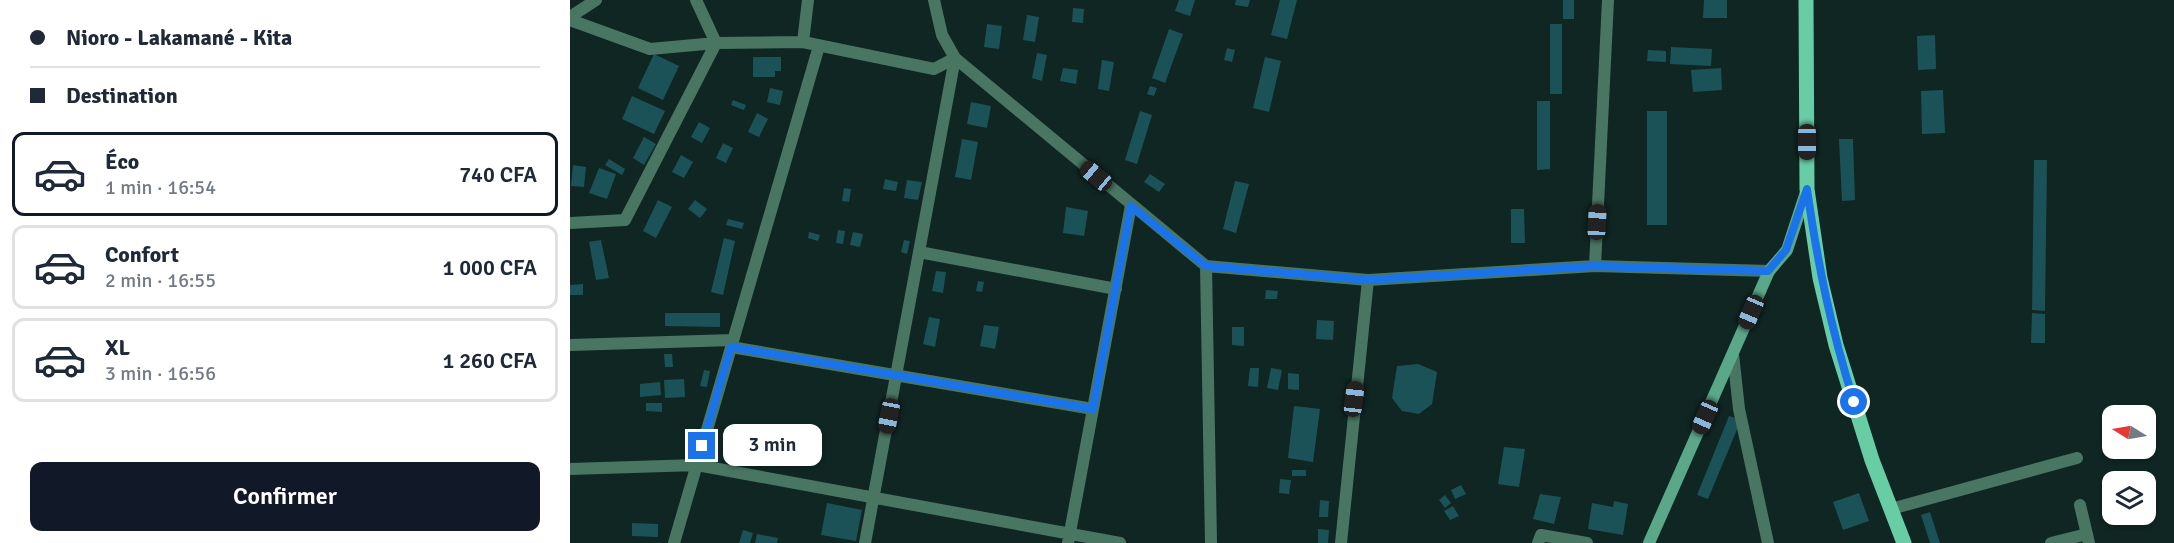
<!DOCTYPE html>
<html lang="fr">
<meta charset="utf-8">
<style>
body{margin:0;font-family:Signika,sans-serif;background:#f2f2f3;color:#1f2937;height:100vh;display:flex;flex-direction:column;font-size:22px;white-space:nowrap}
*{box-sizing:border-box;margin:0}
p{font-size:20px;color:#747a83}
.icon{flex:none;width:33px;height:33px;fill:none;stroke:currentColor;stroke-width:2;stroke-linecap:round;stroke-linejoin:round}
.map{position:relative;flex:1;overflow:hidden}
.details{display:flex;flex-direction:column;background:#fff;width:570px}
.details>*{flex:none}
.top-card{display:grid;align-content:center;height:132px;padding:0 30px;background:#fff}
.needle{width:39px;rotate:281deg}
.buttons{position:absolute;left:1532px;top:405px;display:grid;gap:12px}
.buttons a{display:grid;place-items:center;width:54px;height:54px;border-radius:12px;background:#fff;box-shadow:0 2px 4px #0004;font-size:30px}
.end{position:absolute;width:27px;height:27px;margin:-14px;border:8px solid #1a73e8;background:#fff;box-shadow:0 0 0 3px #fff}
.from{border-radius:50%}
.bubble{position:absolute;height:42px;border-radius:12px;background:#fff;box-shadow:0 2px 4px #0004;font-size:20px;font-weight:600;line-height:42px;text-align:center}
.car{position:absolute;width:18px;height:36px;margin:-18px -9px;border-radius:8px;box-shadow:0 0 4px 2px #0007;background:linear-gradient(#222 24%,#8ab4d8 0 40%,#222 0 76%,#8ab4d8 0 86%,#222 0)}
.top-card b{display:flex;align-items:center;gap:21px;height:57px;font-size:22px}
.top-card b+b{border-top:2px solid #e0e1e3}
.top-card i{width:15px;height:15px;background:#1f2937}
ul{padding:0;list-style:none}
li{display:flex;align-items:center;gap:18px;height:84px;margin:0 12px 9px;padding:0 18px;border:3px solid #e0e1e3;border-radius:12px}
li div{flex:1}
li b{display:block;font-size:22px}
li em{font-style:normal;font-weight:600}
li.selected{border-color:#111827}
li>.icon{width:54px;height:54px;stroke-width:1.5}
.button{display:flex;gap:12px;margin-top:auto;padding:12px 30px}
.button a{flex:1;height:69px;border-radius:12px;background:#111827;color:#fff;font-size:24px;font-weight:600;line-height:69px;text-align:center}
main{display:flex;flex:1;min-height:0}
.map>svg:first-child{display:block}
.building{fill:#1b5257}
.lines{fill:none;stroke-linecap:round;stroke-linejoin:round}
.minor{stroke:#497663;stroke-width:12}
.secondary{stroke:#5ba789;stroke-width:12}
.primary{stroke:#68cda5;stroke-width:15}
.route{stroke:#1a73e8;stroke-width:8}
</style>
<main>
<section class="details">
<div class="top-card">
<b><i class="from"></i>Nioro - Lakamané - Kita</b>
<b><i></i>Destination</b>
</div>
<ul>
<li class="selected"><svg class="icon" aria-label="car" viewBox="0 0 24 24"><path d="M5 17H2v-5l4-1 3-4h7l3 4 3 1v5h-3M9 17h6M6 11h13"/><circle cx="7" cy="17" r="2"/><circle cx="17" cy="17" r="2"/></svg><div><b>Éco</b><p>1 min · 16:54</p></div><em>740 CFA</em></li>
<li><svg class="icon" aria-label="car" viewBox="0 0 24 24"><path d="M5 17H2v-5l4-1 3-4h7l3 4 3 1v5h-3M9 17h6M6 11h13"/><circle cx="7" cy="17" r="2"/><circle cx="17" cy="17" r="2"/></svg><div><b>Confort</b><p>2 min · 16:55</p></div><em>1 000 CFA</em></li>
<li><svg class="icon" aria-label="car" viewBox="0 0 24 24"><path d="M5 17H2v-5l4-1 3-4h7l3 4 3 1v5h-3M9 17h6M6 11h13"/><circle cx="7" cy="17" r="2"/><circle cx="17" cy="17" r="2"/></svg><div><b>XL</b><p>3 min · 16:56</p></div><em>1 260 CFA</em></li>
</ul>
<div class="button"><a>Confirmer</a></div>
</section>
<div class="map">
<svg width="1604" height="543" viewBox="0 0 1604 543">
<rect width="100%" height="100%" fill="#102623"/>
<path class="building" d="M609,0H625L620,16L605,11Z
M666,0H680L678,7L665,5Z
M710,0H727L717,39L701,35Z
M993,0H1004V19H993Z
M1134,0H1157V18H1133Z
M503,8L514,9L513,23L502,22Z
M457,15L469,17L465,42L453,40Z
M417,24L432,26L429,49L414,47Z
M980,24H992V94H980Z
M599,29L613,34L595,83L582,78Z
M1365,35L1366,69L1348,70L1347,36Z
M1101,47L1142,49L1141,66L1100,64Z
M657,48L665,50L662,62L654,60Z
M1078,50L1096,51V62L1077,61Z
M467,53L477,55L472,81L462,78Z
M84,54L109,66L93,100L68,88Z
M183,57H211V71H205V77H183Z
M695,57L711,61L699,112L683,108Z
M532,60L544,62L539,91L528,89Z
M493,68L508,70L506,84L490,81Z
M1151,68L1152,90L1123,92L1121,70Z
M580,86L587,88L584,96L577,94Z
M200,88L213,91L210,105L197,102Z
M1373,90L1375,133L1352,134L1351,91Z
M62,96L95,111L84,134L52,119Z
M163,100L176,105L174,110L161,105Z
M967,101H980V169L967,170Z
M401,102L421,106L417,128L397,124Z
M570,111L582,115L567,164L555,160Z
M1077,111H1097V225H1077Z
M187,113L198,119L189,137L178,132Z
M129,122L140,128L132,143L121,137Z
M74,137L86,144L74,165L63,158Z
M392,139L408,142L401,180L385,177Z
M1269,139H1283L1285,200L1272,201Z
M153,143L163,148L156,163L146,158Z
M111,155L123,162L114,178L102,172Z
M39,159L55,169L52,175L35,165Z
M1464,160H1477L1475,311L1462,310Z
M3,165L16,167L14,187L1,186Z
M29,168L46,174L37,199L19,193Z
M580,174L595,184L589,192L574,182Z
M315,179L328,182L326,191L313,189Z
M337,180L352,182L348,200L334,198Z
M665,181L679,184L666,233L653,229Z
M274,188L281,189L279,202L272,201Z
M88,200L102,207L86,238L73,231Z
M125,200L137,209L130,218L118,209Z
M496,207L518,211L514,236L493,233Z
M941,209H954L955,243H941Z
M158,219L174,223L172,229L156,225Z
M268,230L275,231L273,244L266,243Z
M239,232L250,235L248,241L238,238Z
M283,232L293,234L290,247L280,245Z
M154,238L165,241L153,295L141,292Z
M31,240L39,278L26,280L19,242Z
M334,240L340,241L337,254L331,252Z
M366,271L376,272L373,293L362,291Z
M408,281L414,282L412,292L406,291Z
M13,284V295H0V285Z
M696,290L708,291L707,299H695Z
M95,313H150V327L95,326Z
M1462,313L1475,314V343H1461Z
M359,317L370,319L365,347L353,344Z
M747,320L764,321L763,340L746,339Z
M414,325L429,327L425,349L410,346Z
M662,327H674V346L662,345Z
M94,354H102L103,367H95Z
M848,364L867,372L862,404L849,414L832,411L822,398L827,366Z
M680,368H689L688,387L678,386Z
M701,368L712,370L708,390L697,388Z
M134,370L140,371L137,387L130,386Z
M718,373L729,374V390L718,389Z
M114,379L115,397L95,398L94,380Z
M90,382L91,395L70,397V384Z
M76,403H92V412L76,411Z
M724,406L750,409L743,462L718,458Z
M1159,416L1171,420L1138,499L1127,495Z
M934,447L955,449L949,487L928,484Z
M722,470H736V476H722Z
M710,479L721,480L719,494L709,493Z
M891,485L896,494L885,499L881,490Z
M1289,493L1299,521L1273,530L1263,502Z
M970,494L991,497L984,524L963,519Z
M875,495L881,503L875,508L869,500Z
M750,500L759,501L758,517H749Z
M1044,501L1058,504L1053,535L1018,529L1022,503L1043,507Z
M257,503L292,510L286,541L251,535Z
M883,506L889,516L880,520L874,511Z
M1360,512L1370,543H1360L1351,515Z
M62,523L88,524V537L62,536Z
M748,529L759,530L758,543H748Z
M173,530L183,533L180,543H169Z
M187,534L208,538L207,543H185Z"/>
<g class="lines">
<path class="minor" d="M126,0L146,43
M364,0L372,35L385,58L636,266L798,280L771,543
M0,17L26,0
M0,20L80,49L146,43L233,42L364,69L385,58
M233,42L238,0
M0,223L55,220L146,43
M349,252L546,289
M636,266L641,543
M1025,266L1038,0
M798,280L1025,266L1199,271
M0,345L163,340
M161,347L523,409
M1163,354L1169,409L1198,543
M0,469L127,465L550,543
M1510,505L1519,543
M1321,509L1507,458
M104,543L249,46
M295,543L385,58
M498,543L561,205
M968,543L971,535L1017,543
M1481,543L1517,534"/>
<path class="secondary" d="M1079,543L1199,271L1217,250L1236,192"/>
<path class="primary" d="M1236,0L1237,189L1250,278L1266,345L1302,460L1334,543"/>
</g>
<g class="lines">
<path class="route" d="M132,446L161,347L523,409L561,206L636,266L798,280L1025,266L1198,271L1216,250L1237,189C1248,266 1261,329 1284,402"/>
</g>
</svg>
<div class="buttons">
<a><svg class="needle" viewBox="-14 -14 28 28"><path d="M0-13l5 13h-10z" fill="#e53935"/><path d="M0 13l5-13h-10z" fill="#747a83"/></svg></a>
<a><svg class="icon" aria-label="layers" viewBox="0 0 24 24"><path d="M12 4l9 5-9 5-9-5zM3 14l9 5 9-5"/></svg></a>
</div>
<i class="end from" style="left:1284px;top:402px"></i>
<i class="end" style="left:132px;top:446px"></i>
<div class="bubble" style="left:153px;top:424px;width:99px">3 min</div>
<i class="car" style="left:1237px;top:142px;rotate:180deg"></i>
<i class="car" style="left:526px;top:176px;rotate:310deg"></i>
<i class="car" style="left:1027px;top:222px;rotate:3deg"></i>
<i class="car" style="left:1181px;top:312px;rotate:203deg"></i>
<i class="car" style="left:784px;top:399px;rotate:7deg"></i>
<i class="car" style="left:319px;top:416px;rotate:191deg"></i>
<i class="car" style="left:1135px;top:417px;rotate:204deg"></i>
</div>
</main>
